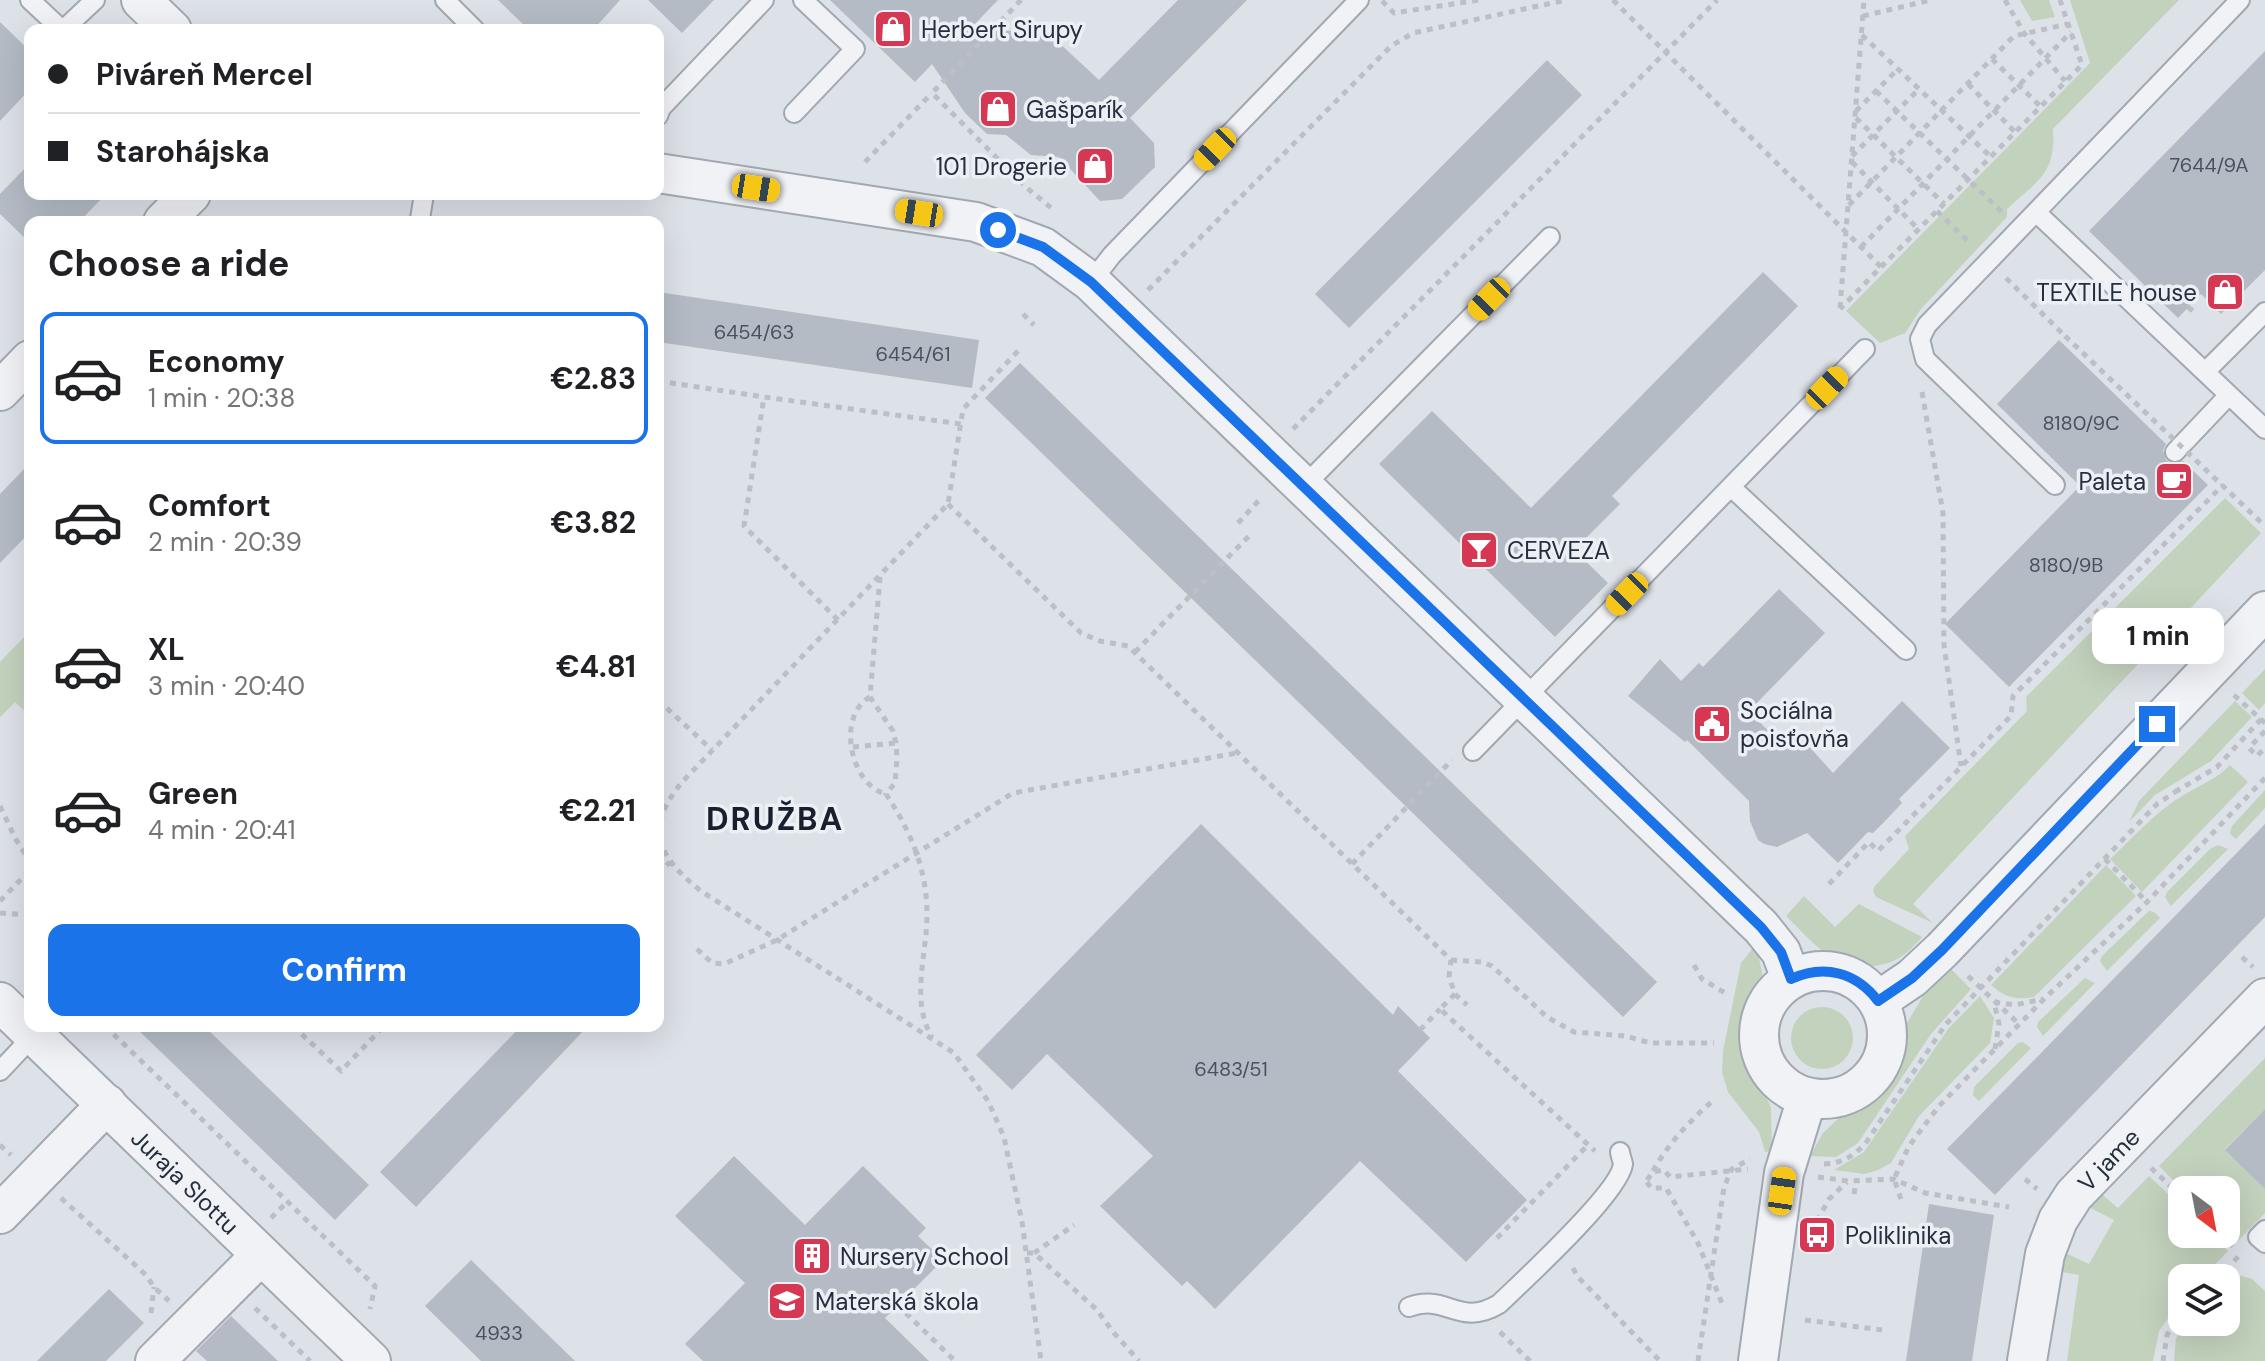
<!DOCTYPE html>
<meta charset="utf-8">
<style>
body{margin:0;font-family:"DM Sans",sans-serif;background:#f6f6f6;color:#202124;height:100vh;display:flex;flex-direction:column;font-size:30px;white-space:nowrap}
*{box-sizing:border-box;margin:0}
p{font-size:26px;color:#757577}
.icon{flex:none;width:44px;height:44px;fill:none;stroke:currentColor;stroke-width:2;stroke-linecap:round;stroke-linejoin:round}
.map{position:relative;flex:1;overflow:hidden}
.details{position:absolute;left:24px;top:216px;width:640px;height:816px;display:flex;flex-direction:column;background:#fff;border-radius:16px;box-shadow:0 8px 32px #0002}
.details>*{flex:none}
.guide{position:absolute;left:24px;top:24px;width:640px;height:176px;border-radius:16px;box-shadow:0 8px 32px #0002;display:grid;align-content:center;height:176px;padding:0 24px;background:#fff}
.needle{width:52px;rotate:148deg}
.fabs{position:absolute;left:2168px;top:1176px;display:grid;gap:16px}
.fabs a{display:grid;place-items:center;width:72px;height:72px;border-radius:16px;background:#fff;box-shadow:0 8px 32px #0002;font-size:40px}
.end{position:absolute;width:36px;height:36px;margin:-18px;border:10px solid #1a73e8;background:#fff;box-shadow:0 0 0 4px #fff}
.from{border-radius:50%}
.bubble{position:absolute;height:56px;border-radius:16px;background:#fff;box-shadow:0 8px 32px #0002;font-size:26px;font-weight:700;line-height:56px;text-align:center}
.car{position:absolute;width:24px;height:48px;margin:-24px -12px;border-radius:10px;box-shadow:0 0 6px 2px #0007;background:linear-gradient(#f5c518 24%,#345 0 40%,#f5c518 0 76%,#345 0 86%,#f5c518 0)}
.guide b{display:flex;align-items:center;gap:28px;height:76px;font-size:30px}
.guide b+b{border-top:2px solid #e0e0e0}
.guide i{width:20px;height:20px;background:#202124}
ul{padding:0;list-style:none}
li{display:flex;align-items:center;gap:24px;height:132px;margin:0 16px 12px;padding:0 8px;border:4px solid transparent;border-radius:16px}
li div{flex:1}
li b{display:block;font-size:30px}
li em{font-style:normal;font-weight:700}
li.selected{border-color:#1a73e8}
li>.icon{width:72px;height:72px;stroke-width:1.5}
h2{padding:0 24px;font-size:36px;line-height:96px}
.cta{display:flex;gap:16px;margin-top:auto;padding:16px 24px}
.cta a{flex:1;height:92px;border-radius:16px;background:#1a73e8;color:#fff;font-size:32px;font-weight:700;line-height:92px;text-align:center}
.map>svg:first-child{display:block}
.green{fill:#c3d2bd}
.building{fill:#b4bbc5}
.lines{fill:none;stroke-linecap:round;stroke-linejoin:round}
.lane-casing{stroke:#a2a8b2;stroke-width:22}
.street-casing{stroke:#a2a8b2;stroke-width:42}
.path{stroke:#bbbfc6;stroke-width:5;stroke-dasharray:6 6;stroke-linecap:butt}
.lane{stroke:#f0f2f6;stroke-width:18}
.street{stroke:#f0f2f6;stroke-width:38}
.path-bridge{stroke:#bbbfc6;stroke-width:5;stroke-dasharray:6 6;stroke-linecap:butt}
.route{stroke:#1a73e8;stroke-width:10}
.labels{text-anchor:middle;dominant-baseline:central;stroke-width:7;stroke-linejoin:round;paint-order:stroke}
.number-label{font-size:20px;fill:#495260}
.poi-label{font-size:24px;fill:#252f3f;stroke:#ecf0f5;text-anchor:start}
.street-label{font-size:24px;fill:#252f3f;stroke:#ecf0f5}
.district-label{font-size:32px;font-weight:bold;letter-spacing:2px;fill:#182030;stroke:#ecf0f5}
</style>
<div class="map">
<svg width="2265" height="1361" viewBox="0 0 2265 1361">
<rect width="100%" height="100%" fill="#dde1e8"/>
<path class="green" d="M2020,0H2049L2055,17L2032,21Z
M2070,0H2179L2053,129C2056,174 2038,180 2007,209V217L1921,309L1905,333L1880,343L1846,311L2090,63Z
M2225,498L2261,533L1913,904L1933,923L1876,897L1873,891L1874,887L1909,849L1905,836L2027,711L2026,697Z
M30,631V716L15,702L0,717V662Z
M2265,669V703L2259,710L2242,693Z
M2235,701L2252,717L2211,761L2155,795L2129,822L2139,801Z
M2230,765L2248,782L2142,892L2110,859C2133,838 2155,812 2182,796C2199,785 2216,780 2230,765Z
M2265,790V808L2236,839L2230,834L2232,826Z
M2218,845L2228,849L2171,906L2165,897L2167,892L2210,849Z
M2106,865L2136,896L2034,997C2015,1000 2006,998 1991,985Z
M1804,896L1835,927L1859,904L1922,937C1908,953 1897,963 1875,966C1834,972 1813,942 1786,916Z
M2149,911L2154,912L2160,918L2107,971L2100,961L2102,956Z
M1756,944L1762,972L1760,991L1747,1031L1748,1054L1771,1108L1772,1151L1765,1152L1759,1132L1728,1092L1722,1072L1723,1051L1741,963Z
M1950,968L1971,989L1931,1034L1858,1143L1836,1157L1810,1156L1823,1133L1842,1115L1881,1090L1894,1069L1907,1023L1923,996Z
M2085,978L2095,983L2043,1036L2037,1027L2038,1022Z
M1980,996L1994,1018L1990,1043L1919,1116L1891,1163L1878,1170L1865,1174L1834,1170L1864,1152L1948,1029Z
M1791 1038a31 31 0 1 1 62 0a31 31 0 1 1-62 0Z
M2023,1042L2031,1048L1979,1101L1973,1095L1974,1087L2018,1043Z
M2265,1058V1109L2225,1149L2265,1189V1213L2237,1242L2226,1232V1190H2183L2159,1166Z
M2149,1176L2182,1207V1234H2211L2228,1251L2202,1278H2182V1299L2159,1331L2153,1361H2067L2079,1275L2057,1271L2061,1251L2089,1264L2114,1220L2085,1205L2097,1190L2118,1208Z
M2239,1275L2252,1279L2265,1291V1361H2174L2176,1338L2188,1322H2226V1282Z"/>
<path class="building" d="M498,0H620L593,30H529Z
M648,0H714L682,33Z
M830,0H998L970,29L1058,33L1057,41L1099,80L1178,0H1247L1130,118L1154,143L1155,167L1122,199L1100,201L1059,157L1031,155L1006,135L987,134L965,113L932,64L915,82Z
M0,22L30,51V89L0,121Z
M2265,51V270L2221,314L2201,294L2178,318L2089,231Z
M1547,60L1582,95L1349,328L1315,294Z
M30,163V194H106L79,222H30V243L0,214V194Z
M1763,272L1798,306L1612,496L1620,504L1574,550L1608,583L1555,637L1379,464L1432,411L1531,508Z
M658,292L979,340L972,388L658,342Z
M2059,340L2166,444L2163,450L2166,460L2173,464L2183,461L2208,485L2009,687L1945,624L2080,486L1997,404Z
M1020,363L1657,982L1623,1017L985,398Z
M30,463V532L0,563V494Z
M1779,589L1825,633L1749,711L1779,742L1793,739L1805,742L1833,773L1902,701L1950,748L1899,799L1902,803L1884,822L1873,833L1868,832L1838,863L1807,833L1777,847L1764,844L1758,840L1750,821L1749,801L1687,740L1685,742L1628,696L1660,659L1681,681L1699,663L1703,667Z
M1201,824L1393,1015L1398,1006L1430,1038L1398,1071L1527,1200L1466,1262L1360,1161L1215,1309L1187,1281L1182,1286L1100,1206L1153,1156L1047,1054L1012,1090L976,1055Z
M2265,824V917L1995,1195L1947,1149Z
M134,1026H204L369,1185L335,1220Z
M521,1026H588L416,1207L380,1172Z
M2265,1109V1189L2225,1150Z
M734,1156L805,1225L863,1166L926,1228L918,1236L943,1260L885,1318L929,1361H703L685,1344L745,1283L675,1216Z
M1929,1204L1994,1215L1972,1361H1906Z
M471,1260L575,1361H481L425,1306Z
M109,1289L144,1323L106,1361H37Z
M231,1316L278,1361H207L196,1351Z"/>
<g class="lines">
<defs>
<path id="lane" d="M30,0L62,30
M445,0L475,30
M63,30L95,0
M794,113L855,49L803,0
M658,116L661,108L764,0
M2037,213L2265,429
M420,219L424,194
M1091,282L1112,255L1359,0
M2205,372L2265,312
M2175,452L2229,395
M2055,485L1925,359L1920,339L1927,325L2240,0
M1304,486L1550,237
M1731,487L1906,650
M1473,751L1865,349
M0,1071L34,1035
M2265,1230L2258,1237L2265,1243
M1409,1307C1447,1293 1459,1328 1499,1304C1523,1281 1620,1192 1623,1164C1623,1163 1620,1154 1620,1152"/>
<g id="street">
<path d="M141,0L172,30"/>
<path d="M658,173L976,222L1043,247L1091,282L1761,927L1781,952L1791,979"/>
<path d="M163,222L191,194"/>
<path d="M0,391L30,360"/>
<circle cx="1823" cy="1035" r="64"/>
<path d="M1878,1001L1912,978L1942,950L2265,611"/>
<path id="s1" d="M0,1002L371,1361"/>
<path d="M0,1214L107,1104"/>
<path d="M155,1361L261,1255"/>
<path d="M1758,1361L1784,1173L1807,1098"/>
<path id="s2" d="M2027,1361L2045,1254L2058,1220L2074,1195L2265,998"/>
</g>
</defs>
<use href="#lane" class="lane-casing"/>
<use href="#street" class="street-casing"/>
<path class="path" d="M1021,0L932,93L1027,188L1055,211
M1613,0L1881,267L1840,309
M2005,0L2024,33L2065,81
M1382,1L1394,13L1479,0
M1863,16L1931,0
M1862,35L1991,157
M1992,59L2040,106
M1968,84L2015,132
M1876,91L2002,212
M1856,111L1898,69
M1856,118L1944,204
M1852,156L1919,89
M865,162L932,93
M1852,162L1919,230
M1849,205L2014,36L2068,24
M1937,211L1970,243
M1861,247L2071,32
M1881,267L2082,65L2060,0
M2006,278L2065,336
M1148,290L1391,46L1413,33L1566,0
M2188,307L2194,312
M1840,308L1864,0
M1023,314L1034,325
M1018,351L963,409L948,504L683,781C644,828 656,855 701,891L954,1053L988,1101L1004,1137L1022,1222L1041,1361
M658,381L764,397
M1922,392L1943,513L1944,645L1961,766
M1293,429L1717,0
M948,504L1081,633L1100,641L1128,646L1451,960L1449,977L1455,994L1440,1009L1595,1151
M1238,523L1262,497
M880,577L870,697L893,731L896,743L897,758L895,783L886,794C911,832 927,869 927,915C927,954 910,1001 932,1037
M838,620L744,526L764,397L961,424
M1135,652L1250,535
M2234,695L2265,723
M870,697C836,716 850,785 886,794
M658,700L712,750
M2265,731L2249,748L2257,756L2265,748
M853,747L896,743
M0,806L15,838L30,862
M2105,859L2147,902
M1352,864L1452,760
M658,874L670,862
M1829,884L1869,842L1878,851L2011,716L2013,696L2223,485
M0,901L30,870
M0,913L30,915
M697,949L712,963L724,964L777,940L1013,793L1237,753
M2242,957L2253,967
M1451,960L1482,962L1492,966L1547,1017L1574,1032L1626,1036L1650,1043H1714
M1694,965L1702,979L1725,993
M1968,976L2019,1024
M1455,994L1467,1005
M105,1026L375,1286L370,1309
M293,1026L341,1071L384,1026
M1420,1030L1440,1009
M1995,1049L1999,1024L1994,1002L2015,1005L2043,999
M0,1145L11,1155
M1824,1164C1842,1163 1852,1157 1865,1144L1946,1024L2157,804L2175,792
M2151,1168L2182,1197
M1653,1171C1668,1144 1691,1119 1715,1099
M1818,1177L1848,1181L1894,1179L1925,1193L2009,1207
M2025,1179L2037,1189
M1647,1180L1653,1172L1664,1170L1670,1177L1748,1169
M1647,1182L1651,1188H1666L1698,1243L1723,1306
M1854,1194L1856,1181
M61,1198L146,1275L154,1287L169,1301
M1901,1199L1894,1179L1909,1146L1939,1106L2044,999L2147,902L2265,778
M271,1218L287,1202
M1817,1221L1829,1199L1847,1182
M2220,1234L2235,1248
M1497,1238L1588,1145
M1027,1253H1034L1096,1309L1114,1333L1139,1361
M1034,1253L1074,1225
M1573,1268L1577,1276L1660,1361
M2217,1278L2242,1253
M885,1301L908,1315L955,1361
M255,1308L310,1361
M151,1313L154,1287
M1805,1320L1882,1330
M1500,1332L1530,1361
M1698,1361L1724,1187L1732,1169L1750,1159
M2163,1361L2167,1335L2182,1314"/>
<use href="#lane" class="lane"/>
<use href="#street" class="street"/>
<path class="path-bridge" d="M2065,336L2265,526
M2175,792L2217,767L2265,715"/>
</g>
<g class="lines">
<path class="route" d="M998,230L1043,247L1091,282L1761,927L1781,952L1791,979C1824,964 1856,972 1878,1001L1912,978L1942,950L2157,724"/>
</g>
<defs>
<symbol id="shop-square" viewBox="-11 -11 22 22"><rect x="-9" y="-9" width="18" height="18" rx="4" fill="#d63853" stroke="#ecf0f5"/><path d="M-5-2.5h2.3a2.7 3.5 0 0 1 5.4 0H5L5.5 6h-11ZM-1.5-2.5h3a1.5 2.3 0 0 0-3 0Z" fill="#fff"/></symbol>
<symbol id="cafe-square" viewBox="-11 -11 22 22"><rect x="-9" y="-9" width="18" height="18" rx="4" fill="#d63853" stroke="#ecf0f5"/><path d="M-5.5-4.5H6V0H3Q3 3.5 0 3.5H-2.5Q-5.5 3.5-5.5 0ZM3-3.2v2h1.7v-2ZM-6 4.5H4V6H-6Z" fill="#fff"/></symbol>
<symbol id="bar-square" viewBox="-11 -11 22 22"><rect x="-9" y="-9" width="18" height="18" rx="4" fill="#d63853" stroke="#ecf0f5"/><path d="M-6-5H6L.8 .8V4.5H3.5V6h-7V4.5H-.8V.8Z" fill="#fff"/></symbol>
<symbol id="civic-square" viewBox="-11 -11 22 22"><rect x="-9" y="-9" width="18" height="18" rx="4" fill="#d63853" stroke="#ecf0f5"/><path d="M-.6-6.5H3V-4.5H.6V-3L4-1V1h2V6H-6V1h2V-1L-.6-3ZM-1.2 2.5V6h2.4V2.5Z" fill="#fff"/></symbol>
<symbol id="bus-square" viewBox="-11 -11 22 22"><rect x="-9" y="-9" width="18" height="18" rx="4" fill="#d63853" stroke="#ecf0f5"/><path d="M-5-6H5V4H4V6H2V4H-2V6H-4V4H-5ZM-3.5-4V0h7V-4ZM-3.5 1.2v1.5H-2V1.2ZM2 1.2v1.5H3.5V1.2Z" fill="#fff"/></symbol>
<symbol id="building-square" viewBox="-11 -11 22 22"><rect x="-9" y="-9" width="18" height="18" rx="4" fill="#d63853" stroke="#ecf0f5"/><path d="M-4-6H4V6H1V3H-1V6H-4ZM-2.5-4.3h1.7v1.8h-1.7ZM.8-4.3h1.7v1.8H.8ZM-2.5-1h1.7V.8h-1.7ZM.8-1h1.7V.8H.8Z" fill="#fff"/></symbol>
<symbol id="school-square" viewBox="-11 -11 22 22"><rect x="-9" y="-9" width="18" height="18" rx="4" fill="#d63853" stroke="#ecf0f5"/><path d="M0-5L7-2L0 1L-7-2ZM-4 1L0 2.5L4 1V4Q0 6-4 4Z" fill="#fff"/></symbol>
</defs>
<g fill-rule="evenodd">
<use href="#shop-square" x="871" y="7" width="44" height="44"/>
<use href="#shop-square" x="976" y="87" width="44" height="44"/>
<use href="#shop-square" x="1073" y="144" width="44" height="44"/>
<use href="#shop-square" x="2203" y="270" width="44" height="44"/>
<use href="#cafe-square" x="2152" y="459" width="44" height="44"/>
<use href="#bar-square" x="1457" y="528" width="44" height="44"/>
<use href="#civic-square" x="1690" y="702" width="44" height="44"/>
<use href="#bus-square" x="1795" y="1213" width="44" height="44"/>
<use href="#building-square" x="790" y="1234" width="44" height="44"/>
<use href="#school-square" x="765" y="1279" width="44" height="44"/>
</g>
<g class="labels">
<g class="number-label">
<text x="2209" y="165">7644/9A</text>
<text x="754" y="332">6454/63</text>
<text x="913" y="354">6454/61</text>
<text x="2081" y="423">8180/9C</text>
<text x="2066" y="565">8180/9B</text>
<text x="1231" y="1069">6483/51</text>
<text x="499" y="1333">4933</text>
</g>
<g class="poi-label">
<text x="921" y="29">Herbert Sirupy</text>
<text x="1026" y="109">Gašparík</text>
<text x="1067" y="166" text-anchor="end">101 Drogerie</text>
<text x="2197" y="292" text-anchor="end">TEXTILE house</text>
<text x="2146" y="481" text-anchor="end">Paleta</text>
<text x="1507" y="550">CERVEZA</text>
<text x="1740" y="710">Sociálna<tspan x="1740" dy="28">poisťovňa</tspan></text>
<text x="1845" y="1235">Poliklinika</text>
<text x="840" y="1256">Nursery School</text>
<text x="815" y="1301">Materská škola</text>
</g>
<g class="street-label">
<text stroke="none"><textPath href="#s2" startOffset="224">V jame</textPath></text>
<text stroke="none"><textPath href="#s1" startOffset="258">Juraja Slottu</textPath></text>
</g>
<g class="district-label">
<text x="775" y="819">DRUŽBA</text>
</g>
</g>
</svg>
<div class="fabs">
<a><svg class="needle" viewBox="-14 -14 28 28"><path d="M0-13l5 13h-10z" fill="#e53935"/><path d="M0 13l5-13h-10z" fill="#757577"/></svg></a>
<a><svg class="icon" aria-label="layers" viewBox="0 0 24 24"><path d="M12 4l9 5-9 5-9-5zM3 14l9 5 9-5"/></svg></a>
</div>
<i class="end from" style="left:998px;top:230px"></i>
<i class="end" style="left:2157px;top:724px"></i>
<div class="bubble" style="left:2092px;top:608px;width:132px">1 min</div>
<i class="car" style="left:1215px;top:149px;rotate:224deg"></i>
<i class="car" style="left:756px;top:188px;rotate:99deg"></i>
<i class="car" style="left:919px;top:213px;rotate:279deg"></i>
<i class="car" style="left:1489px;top:299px;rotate:224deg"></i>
<i class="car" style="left:1827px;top:388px;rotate:44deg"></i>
<i class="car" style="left:1627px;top:594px;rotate:224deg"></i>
<i class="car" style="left:1782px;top:1191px;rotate:8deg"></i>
<div class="guide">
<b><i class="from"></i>Piváreň Mercel</b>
<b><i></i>Starohájska</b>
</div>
<section class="details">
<h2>Choose a ride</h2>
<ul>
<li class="selected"><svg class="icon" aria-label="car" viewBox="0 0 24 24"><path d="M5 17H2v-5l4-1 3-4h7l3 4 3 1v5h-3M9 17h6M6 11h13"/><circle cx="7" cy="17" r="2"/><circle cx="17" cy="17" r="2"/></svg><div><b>Economy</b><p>1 min · 20:38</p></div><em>€2.83</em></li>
<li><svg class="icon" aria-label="car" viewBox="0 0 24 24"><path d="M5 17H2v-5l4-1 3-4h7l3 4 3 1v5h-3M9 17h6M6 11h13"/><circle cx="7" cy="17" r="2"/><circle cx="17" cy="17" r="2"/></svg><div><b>Comfort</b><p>2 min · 20:39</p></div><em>€3.82</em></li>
<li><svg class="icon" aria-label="car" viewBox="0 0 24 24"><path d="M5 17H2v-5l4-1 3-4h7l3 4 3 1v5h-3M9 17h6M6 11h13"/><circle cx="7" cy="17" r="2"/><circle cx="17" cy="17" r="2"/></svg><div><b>XL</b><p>3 min · 20:40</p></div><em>€4.81</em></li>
<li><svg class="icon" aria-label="car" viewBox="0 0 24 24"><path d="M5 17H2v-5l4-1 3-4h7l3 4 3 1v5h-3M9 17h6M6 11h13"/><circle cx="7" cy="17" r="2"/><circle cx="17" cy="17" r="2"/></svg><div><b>Green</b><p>4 min · 20:41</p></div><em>€2.21</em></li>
</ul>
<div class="cta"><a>Confirm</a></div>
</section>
</div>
